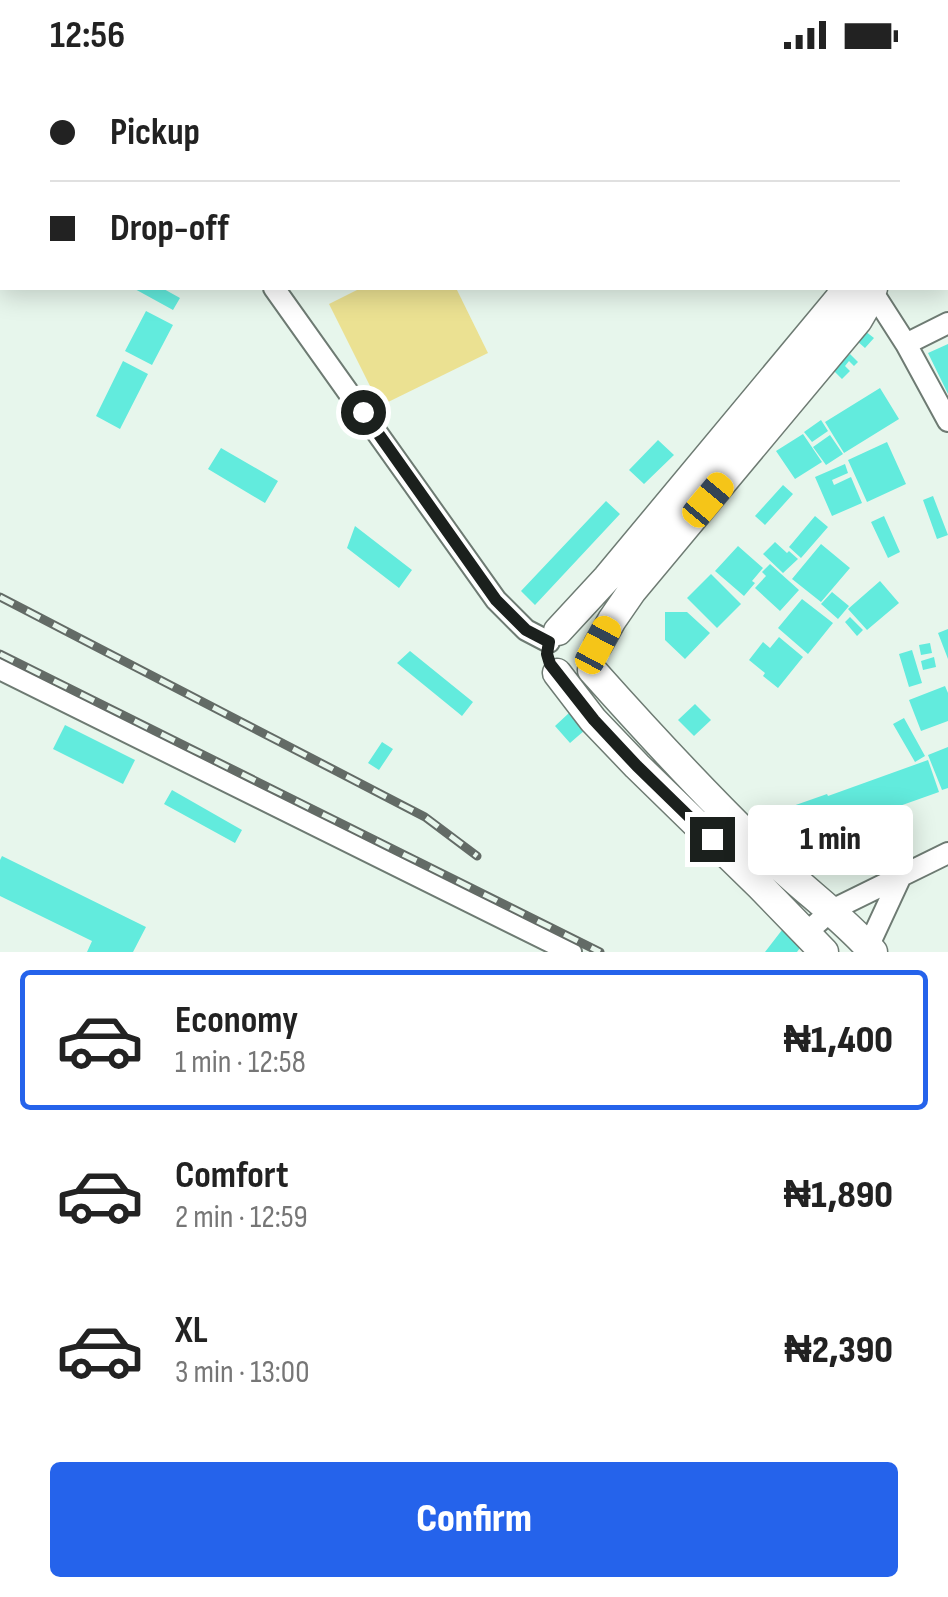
<!DOCTYPE html>
<meta charset="utf-8">
<style>
body{margin:0;font-family:"Sofia Sans Condensed",sans-serif;background:#f2f2f2;color:#222;height:100vh;display:flex;flex-direction:column;font-size:38px;white-space:nowrap}
*{box-sizing:border-box;margin:0}
p{font-size:32px;color:#767676}
.icon{flex:none;width:55px;height:55px;fill:none;stroke:currentColor;stroke-width:2;stroke-linecap:round;stroke-linejoin:round}
.map{position:relative;height:882px;overflow:hidden}
.details{display:flex;flex-direction:column;background:#fff;flex:1}
.details>*{flex:none}
.hud{position:absolute;left:0px;top:0px;width:950px;height:220px;box-shadow:0 5px 25px #0003;display:grid;align-content:center;height:220px;padding:0 50px;background:#fff}
.end{position:absolute;width:45px;height:45px;margin:-22px;border:12px solid #1b201d;background:#fff;box-shadow:0 0 0 5px #fff}
.from{border-radius:50%}
.bubble{position:absolute;height:70px;border-radius:10px;background:#fff;box-shadow:0 5px 25px #0003;font-size:32px;font-weight:800;line-height:70px;text-align:center}
.car{position:absolute;width:30px;height:60px;margin:-30px -15px;border-radius:12px;box-shadow:0 0 8px 2px #0007;background:linear-gradient(#f5c518 24%,#345 0 40%,#f5c518 0 76%,#345 0 86%,#f5c518 0)}
.hud b{display:flex;align-items:center;gap:35px;height:95px;font-size:38px}
.hud b+b{border-top:2px solid #e0e0e0}
.hud i{width:25px;height:25px;background:#222}
ul{padding:18px 0 0;list-style:none}
li{display:flex;align-items:center;gap:30px;height:140px;margin:0 20px 15px;padding:0 30px;border:5px solid transparent;border-radius:10px}
li div{flex:1}
li b{display:block;font-size:38px}
li em{font-style:normal;font-weight:800}
li.on{border-color:#2563eb}
li>.icon{width:90px;height:90px;stroke-width:1.5}
.button{display:flex;gap:20px;margin-top:auto;padding:20px 50px}
.button a{flex:1;height:115px;border-radius:10px;background:#2563eb;color:#fff;font-size:40px;font-weight:800;line-height:115px;text-align:center}
.status{display:flex;justify-content:space-between;align-items:center;height:70px;padding:0 50px;background:#fff;direction:ltr}
.status svg{height:28px;fill:currentColor}
.map>svg:first-child{display:block}
.green{fill:#ebe192}
.building{fill:#62ebdd}
.lines{fill:none;stroke-linecap:round;stroke-linejoin:round}
.street-casing{stroke:#6e7b73;stroke-width:24}
.secondary-casing{stroke:#6e7b73;stroke-width:31}
.street{stroke:#fff;stroke-width:20}
.secondary{stroke:#fff;stroke-width:28}
.rail-casing{stroke:#636b66;stroke-width:9}
.rail{stroke:#e7f6ec;stroke-width:5;stroke-dasharray:15;stroke-linecap:butt}
.route{stroke:#1b201d;stroke-width:12}
</style>
<div class="status"><b>12:56</b><svg viewBox="0 0 49 12"><path d="M0 12V9h3v3zM5 12V6h3v6zM10 12V3h3v9zM15 12V0h3v12zM26 1h20v11H26zM47 4h2v5h-2z"/></svg></div>
<div class="map">
<svg width="948" height="882" viewBox="0 0 948 882">
<rect width="100%" height="100%" fill="#e7f6ec"/>
<path class="green" d="M361,218H456L488,283L380,336L329,234Z"/>
<path class="building" d="M133,218H162L180,228L173,240Z
M146,241L173,255L152,295L125,281Z
M865,261L874,268L865,278L857,271Z
M948,274V324L928,283Z
M850,284L858,292L854,296L849,291L845,296L850,301L842,309L833,300Z
M123,291L148,304L120,359L96,346Z
M880,318L899,349L844,383L825,352Z
M821,350L828,361L812,372L804,362Z
M803,364L822,392L795,409L776,381Z
M830,365L843,384L826,395L813,377Z
M658,370L674,385L644,414L629,400Z
M887,372L906,414L867,432L848,390Z
M221,378L278,411L265,433L208,399Z
M845,394L848,403L832,410L834,415L851,407L862,433L832,446L815,407Z
M783,415L793,424L765,455L755,446Z
M933,426L948,465L937,469L923,430Z
M606,431L620,444L535,535L521,521Z
M815,446L828,457L801,488L789,477Z
M884,446L900,482L888,488L871,452Z
M355,456L412,500L399,518L347,478Z
M775,472L787,483L789,481L798,489L783,503L763,484Z
M821,474L850,498L821,532L792,509Z
M738,476L763,498L752,511L755,513L744,526L715,501Z
M770,494L799,520L780,541L755,518L766,506L762,502Z
M711,504L741,534L717,558L687,528Z
M880,511L899,533L867,560L848,539Z
M832,522L849,536L838,549L821,534Z
M802,529L833,553L808,584L778,558Z
M665,542H687L710,563L685,589L665,570Z
M850,547L863,560L857,566L845,552Z
M948,559V589L938,563Z
M779,567L803,587L778,618L763,606L765,603L749,590L763,572L770,578Z
M930,573L932,583L921,585L919,575Z
M912,580L922,613L909,617L899,584Z
M410,581L473,632L462,646L397,593Z
M934,587L936,597L923,600L921,591Z
M945,616L948,623V651L921,661L909,630Z
M695,634L711,650L694,666L678,650Z
M569,643L585,660L570,673L555,656Z
M904,648L925,686L915,692L893,654Z
M65,655L135,690L123,714L53,679Z
M382,672L393,679L379,700L368,693Z
M948,677V718L942,720L928,685Z
M928,690L939,722L801,771L790,737L827,724L828,726Z
M172,720L242,760L235,773L164,734Z
M2,786L146,857L133,882H87L92,871L0,826V790Z
M782,860L802,875L797,882H765Z"/>
<g class="lines">
<defs>
<path id="street" d="M395,2L398,0
M274,218L496,530L526,560L549,572
M872,221L906,274L948,351
M906,274L948,253
M0,599L571,882
M806,863L832,840L948,783
M864,882L868,877L901,806"/>
<path id="secondary" d="M902,2L903,0
M926,2V0
M558,561L607,508L839,229L845,218
M598,575L612,550L632,521L858,250L865,238L873,218
M592,600C650,665 709,729 772,789C805,821 842,847 873,882
M557,603L593,650L637,696L761,817L824,882"/>
</defs>
<use href="#street" class="street-casing"/>
<use href="#secondary" class="secondary-casing"/>
<use href="#street" class="street"/>
<use href="#secondary" class="secondary"/>
<defs>
<path id="rail" d="M0,527L425,747L477,786
M0,584L600,882"/>
</defs>
<use href="#rail" class="rail-casing"/>
<use href="#rail" class="rail"/>
</g>
<g class="lines">
<path class="route" d="M363,342L496,530L526,560L549,572L547,584L550,594L594,650L637,696L712,769"/>
</g>
</svg>
<i class="end from" style="left:363px;top:342px"></i>
<i class="end" style="left:712px;top:769px"></i>
<div class="bubble" style="left:748px;top:735px;width:165px">1 min</div>
<i class="car" style="left:708px;top:430px;rotate:40deg"></i>
<i class="car" style="left:598px;top:575px;rotate:28deg"></i>
<div class="hud">
<b><i class="from"></i>Pickup</b>
<b><i></i>Drop-off</b>
</div>
</div>
<section class="details">
<ul>
<li class="on"><svg class="icon" aria-label="car" viewBox="0 0 24 24"><path d="M5 17H2v-5l4-1 3-4h7l3 4 3 1v5h-3M9 17h6M6 11h13"/><circle cx="7" cy="17" r="2"/><circle cx="17" cy="17" r="2"/></svg><div><b>Economy</b><p>1 min · 12:58</p></div><em>₦1,400</em></li>
<li><svg class="icon" aria-label="car" viewBox="0 0 24 24"><path d="M5 17H2v-5l4-1 3-4h7l3 4 3 1v5h-3M9 17h6M6 11h13"/><circle cx="7" cy="17" r="2"/><circle cx="17" cy="17" r="2"/></svg><div><b>Comfort</b><p>2 min · 12:59</p></div><em>₦1,890</em></li>
<li><svg class="icon" aria-label="car" viewBox="0 0 24 24"><path d="M5 17H2v-5l4-1 3-4h7l3 4 3 1v5h-3M9 17h6M6 11h13"/><circle cx="7" cy="17" r="2"/><circle cx="17" cy="17" r="2"/></svg><div><b>XL</b><p>3 min · 13:00</p></div><em>₦2,390</em></li>
</ul>
<div class="button"><a>Confirm</a></div>
</section>
